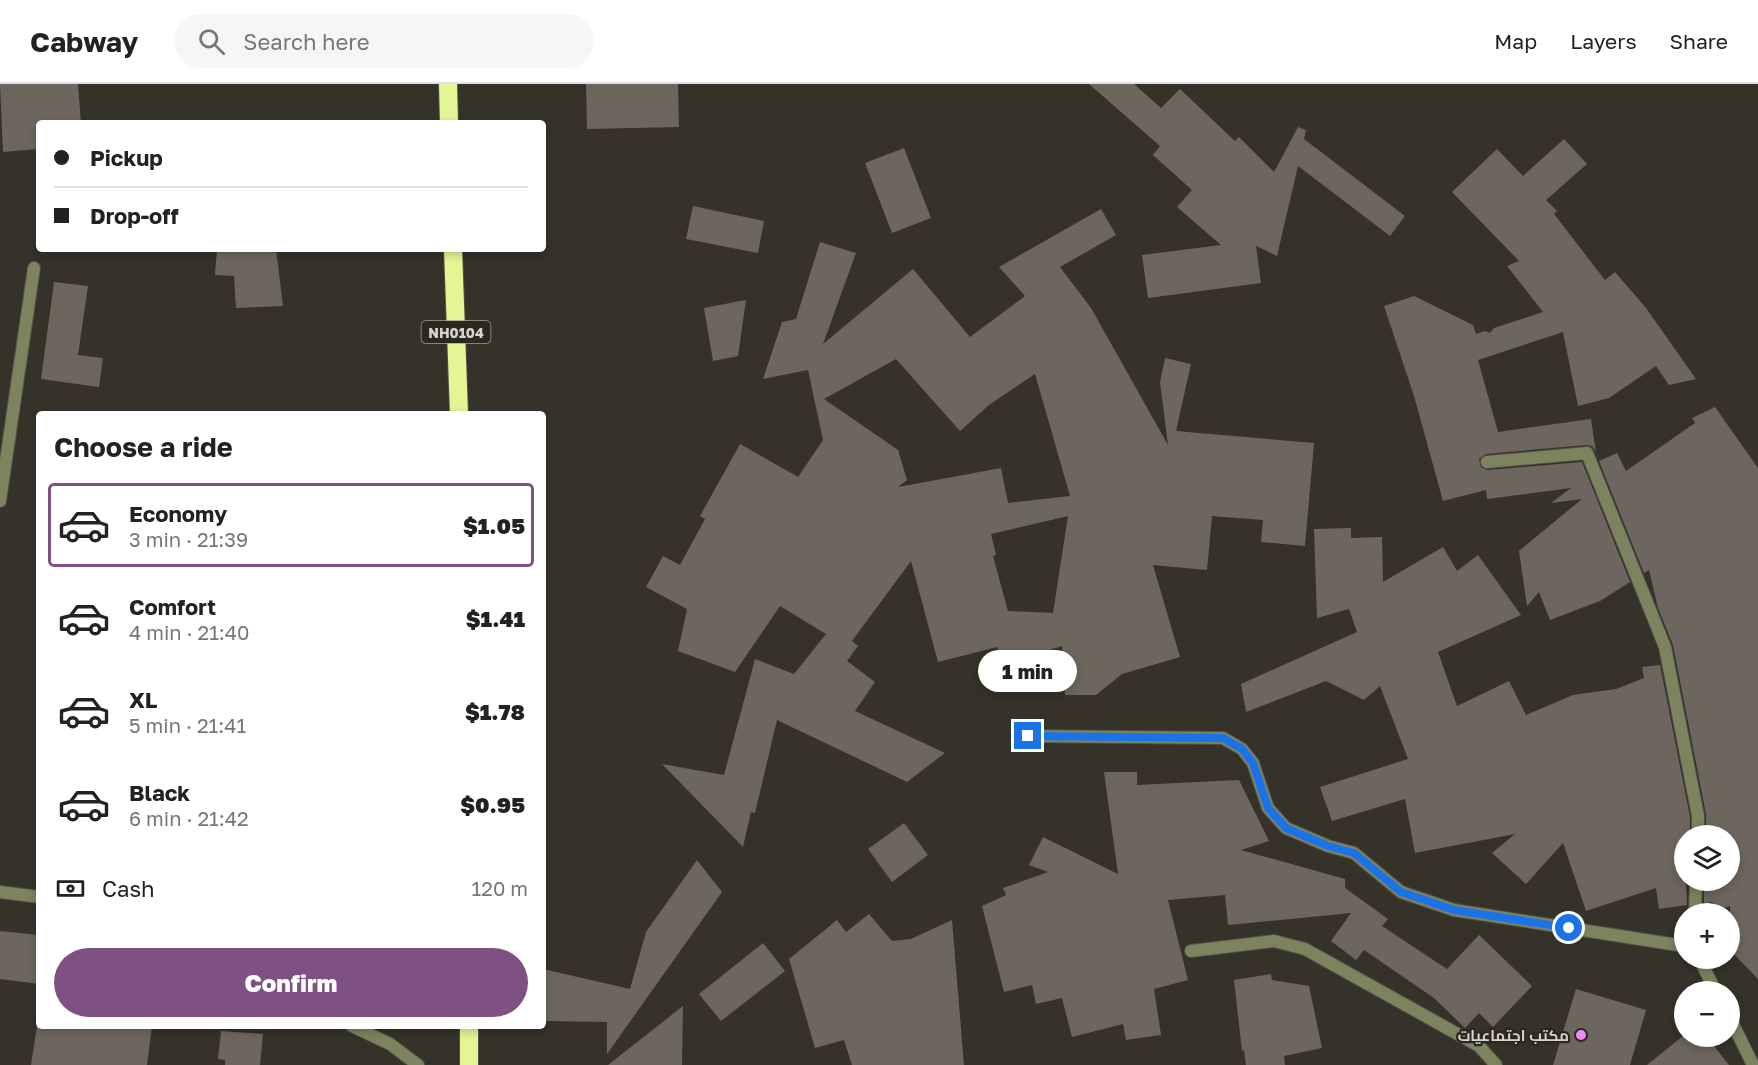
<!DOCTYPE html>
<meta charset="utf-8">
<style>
body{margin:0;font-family:"Golos Text",Cairo,sans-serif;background:#f6f6f6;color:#222;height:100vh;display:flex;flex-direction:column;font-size:22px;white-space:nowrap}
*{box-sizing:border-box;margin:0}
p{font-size:20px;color:#767676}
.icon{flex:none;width:33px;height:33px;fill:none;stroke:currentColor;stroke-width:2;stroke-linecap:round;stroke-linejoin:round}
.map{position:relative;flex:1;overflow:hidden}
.drawer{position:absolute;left:36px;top:327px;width:510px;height:618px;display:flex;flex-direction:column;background:#fff;border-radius:6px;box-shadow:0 3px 9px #0003}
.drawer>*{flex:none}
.top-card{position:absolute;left:36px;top:36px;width:510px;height:132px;border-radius:6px;box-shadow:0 3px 9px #0003;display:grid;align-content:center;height:132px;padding:0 18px;background:#fff}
.tools{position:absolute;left:1674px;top:741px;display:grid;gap:12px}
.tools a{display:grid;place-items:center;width:66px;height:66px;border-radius:50%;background:#fff;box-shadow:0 3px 9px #0003;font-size:30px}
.end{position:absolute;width:27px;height:27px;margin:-14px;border:8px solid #1a73e8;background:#fff;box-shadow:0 0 0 3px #fff}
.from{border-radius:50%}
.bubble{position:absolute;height:42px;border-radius:21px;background:#fff;box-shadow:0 3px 9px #0003;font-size:20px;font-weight:800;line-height:42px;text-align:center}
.top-card b{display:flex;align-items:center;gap:21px;height:57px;font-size:22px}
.top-card b+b{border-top:2px solid #e0e0e0}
.top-card i{width:15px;height:15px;background:#222}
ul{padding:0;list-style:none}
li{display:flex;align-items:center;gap:18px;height:84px;margin:0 12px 9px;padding:0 6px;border:3px solid transparent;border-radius:6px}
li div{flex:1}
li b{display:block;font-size:22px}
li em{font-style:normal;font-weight:800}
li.selected{border-color:#7e5182}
li>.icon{width:54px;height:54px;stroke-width:1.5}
h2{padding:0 18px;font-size:27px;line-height:72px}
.pay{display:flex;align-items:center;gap:15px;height:66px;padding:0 18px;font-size:22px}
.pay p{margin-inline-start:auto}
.primary-button{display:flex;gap:12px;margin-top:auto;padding:12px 18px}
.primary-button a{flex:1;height:69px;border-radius:36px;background:#7e5182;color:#fff;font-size:24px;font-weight:800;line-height:69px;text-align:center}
header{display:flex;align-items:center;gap:36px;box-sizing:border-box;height:84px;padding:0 30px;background:#fff;border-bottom:2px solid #e0e0e0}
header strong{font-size:28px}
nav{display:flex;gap:33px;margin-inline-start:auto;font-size:21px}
.search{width:420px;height:54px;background:#f6f6f6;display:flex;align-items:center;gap:15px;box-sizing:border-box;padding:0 21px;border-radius:33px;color:#767676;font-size:22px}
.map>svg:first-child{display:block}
.building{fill:#6d665f;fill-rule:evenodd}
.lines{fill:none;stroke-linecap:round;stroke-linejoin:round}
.street-casing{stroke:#524f48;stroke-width:14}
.highway-casing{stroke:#524f48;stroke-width:20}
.street{stroke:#7c835e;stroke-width:12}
.highway{stroke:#e3f594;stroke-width:18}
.route{stroke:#1a73e8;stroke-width:8}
.poi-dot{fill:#ee8bf8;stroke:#2b2820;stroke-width:2}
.labels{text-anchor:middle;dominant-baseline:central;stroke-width:4.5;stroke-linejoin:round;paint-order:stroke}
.shield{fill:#2b2820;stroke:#a2a09a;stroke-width:1.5}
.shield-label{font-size:14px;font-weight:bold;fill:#d5d4ce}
.poi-label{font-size:15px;font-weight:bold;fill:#d5d4ce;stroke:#2b2820;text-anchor:end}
</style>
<header>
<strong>Cabway</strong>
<div class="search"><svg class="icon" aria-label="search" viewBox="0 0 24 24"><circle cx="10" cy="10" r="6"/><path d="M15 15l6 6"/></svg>Search here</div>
<nav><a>Map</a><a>Layers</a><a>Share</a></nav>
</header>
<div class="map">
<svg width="1758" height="981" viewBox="0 0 1758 981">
<rect width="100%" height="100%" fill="#35322a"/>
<path class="building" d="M0,0H78L81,39H39V65L3,68Z
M586,0H678L679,43L587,45Z
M1089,0H1134L1161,24L1180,5L1235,57L1239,53L1274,88L1298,43L1306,46L1304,55L1405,132L1390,152L1298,82L1277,172L1256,162L1261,199L1148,214L1142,171L1221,161L1177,123L1192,106L1153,71L1160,62Z
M1564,55L1587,80L1546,116L1557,127L1554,130L1605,196L1615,188L1646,224L1696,295L1669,301L1656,282L1609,314L1578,322L1563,248L1478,276L1498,348L1591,335L1596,368L1592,362L1586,361L1486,370L1479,375L1481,383L1488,386L1582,378L1630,498L1600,517L1550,536L1539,508L1527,522L1519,467L1582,415L1551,419L1571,404L1487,415L1486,406L1443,417L1414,312L1384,222L1414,212L1473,241L1476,250L1485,247L1490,249L1494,244L1543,228L1507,182L1519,177L1452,108L1497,65L1523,92Z
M904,64L931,134L892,149L865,79Z
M693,122L764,137L758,169L686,155Z
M1101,125L1116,151L1060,183L1091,224L1168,361L1160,298L1165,274L1191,280L1176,347L1314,359L1305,462L1261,458L1263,436L1212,432L1207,486L1153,481L1180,573L1122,590L1096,611H1065L1062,562L1003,581L997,563L938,578L911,477L852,557L858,562L847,577L875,598L855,627L945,669L907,698L777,636L755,729L751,728L743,763L662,680L724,691L755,575L794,590L826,550L780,522L735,588L678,567L687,525L646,503L663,472L680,481L705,435L700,432L740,360L798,393L823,356L808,286L763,295L782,238L796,235L820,158L856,169L823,260L913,185L970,253L1025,212L999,183ZM896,275L960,347L989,321L1035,290L1070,412L1008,419L1001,384L898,403L907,396L898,366L824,315ZM1068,432L1053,529L1008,527L993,472L996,471L991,450Z
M217,165H276L283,222L236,224L234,192L215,191Z
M54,198L88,202L78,271L103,274L99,303L41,295Z
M746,216L738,272L713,277L704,224Z
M1715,323L1758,384V895L1730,866V822L1716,827L1713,818L1704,819V796H1730V752H1706V730L1673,561L1658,524L1649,486L1644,489L1599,377L1617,369L1626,387L1695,339L1692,334Z
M1351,444V454L1382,453L1383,498L1443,463L1457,487L1478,471L1521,531L1438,568L1457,622L1509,597L1526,631L1573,611L1616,605L1644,594L1642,583L1660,581L1690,733V752H1684L1687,821L1659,825L1656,804L1586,827L1563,759L1526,800L1492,769L1515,750L1415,769L1405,715L1332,737L1320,703L1408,675L1380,602L1364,616L1326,597L1246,628L1241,600L1357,548L1349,525L1317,534L1314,445Z
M1104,688H1137V701L1239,696L1269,757L1241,766L1345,795V804L1388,835L1382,842L1447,885L1479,851L1532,902L1493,943L1479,929L1465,944L1434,914L1364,866L1356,876L1331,857L1351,829L1228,841L1225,811L1168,816L1188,896L1154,905L1161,951L1126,956L1123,940L1072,953L1062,914L1036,920L1032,901L1004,908L982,822L1006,811L1003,804L1048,788L1029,781L1043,753L1118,790Z
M904,739L928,771L892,798L868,765Z
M697,776L722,808L607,970V938L543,937V885L630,905L646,848Z
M869,830L892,857L911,855L952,836L964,981H852L844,956L815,964L789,875L837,836L846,848Z
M0,847L39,851V900L0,895Z
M763,859L785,887L721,937L699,910Z
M1271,890L1272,896L1309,902L1322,964L1284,972L1285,981H1246L1244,966L1242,967L1234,896Z
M1576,905L1646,926L1630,981H1553Z
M683,922L682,981H608Z
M37,942H152L147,981H31Z
M221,947L263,950L260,981H225V976L218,975Z
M1683,952H1706L1729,981H1647Z"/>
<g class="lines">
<defs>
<path id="street" d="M1487,378L1587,369L1665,563L1698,732V752
M0,417L34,184
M1028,652L1223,654L1242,665L1253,679L1268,724L1286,744L1328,762L1354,769L1401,808L1454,826L1684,862
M0,808L39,813
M1695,830L1696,796
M1191,867L1274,857L1305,865L1479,962L1496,981
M1699,874L1716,908
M1730,934L1753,981
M352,942L390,960L418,981"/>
<path id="highway" d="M448,0L449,39
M453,165L459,330
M469,942V981"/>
</defs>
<use href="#street" class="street-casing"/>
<use href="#highway" class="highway-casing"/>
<use href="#street" class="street"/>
<use href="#highway" class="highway"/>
</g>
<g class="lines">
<path class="route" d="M1028,652L1223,654L1242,665L1253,679L1268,724L1286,744L1328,762L1354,769L1401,808L1454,826L1569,844"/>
</g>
<circle class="poi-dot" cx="1581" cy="951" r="6"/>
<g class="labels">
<rect class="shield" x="421.5" y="237" width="69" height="22" rx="4.5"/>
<g class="shield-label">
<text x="456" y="248">NH0104</text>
</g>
<g class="poi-label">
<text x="1569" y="951">مکتب اجتماعیات</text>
</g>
</g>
</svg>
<div class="tools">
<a><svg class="icon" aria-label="layers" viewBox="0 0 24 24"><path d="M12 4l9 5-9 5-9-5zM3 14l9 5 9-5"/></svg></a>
<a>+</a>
<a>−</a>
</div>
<i class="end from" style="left:1569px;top:844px"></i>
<i class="end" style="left:1028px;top:652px"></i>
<div class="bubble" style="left:978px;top:566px;width:99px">1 min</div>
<div class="top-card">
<b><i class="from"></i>Pickup</b>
<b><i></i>Drop-off</b>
</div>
<section class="drawer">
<h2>Choose a ride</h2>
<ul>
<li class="selected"><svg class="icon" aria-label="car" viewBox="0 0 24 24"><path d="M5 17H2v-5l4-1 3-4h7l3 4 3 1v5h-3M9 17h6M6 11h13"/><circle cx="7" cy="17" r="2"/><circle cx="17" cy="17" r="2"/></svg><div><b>Economy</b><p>3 min · 21:39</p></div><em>$1.05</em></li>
<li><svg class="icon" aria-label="car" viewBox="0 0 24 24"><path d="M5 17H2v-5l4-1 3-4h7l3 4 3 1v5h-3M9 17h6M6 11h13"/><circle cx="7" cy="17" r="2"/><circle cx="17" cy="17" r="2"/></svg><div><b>Comfort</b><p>4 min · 21:40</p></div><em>$1.41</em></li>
<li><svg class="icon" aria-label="car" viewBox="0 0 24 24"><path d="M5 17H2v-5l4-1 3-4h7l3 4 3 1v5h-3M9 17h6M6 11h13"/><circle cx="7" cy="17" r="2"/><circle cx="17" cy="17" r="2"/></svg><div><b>XL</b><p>5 min · 21:41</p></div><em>$1.78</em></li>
<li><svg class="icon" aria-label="car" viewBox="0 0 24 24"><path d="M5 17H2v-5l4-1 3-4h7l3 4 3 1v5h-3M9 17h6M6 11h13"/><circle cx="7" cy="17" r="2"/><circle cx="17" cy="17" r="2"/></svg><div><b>Black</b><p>6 min · 21:42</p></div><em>$0.95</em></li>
</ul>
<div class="pay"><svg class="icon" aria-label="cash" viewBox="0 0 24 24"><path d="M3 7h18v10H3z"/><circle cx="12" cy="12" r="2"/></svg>Cash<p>120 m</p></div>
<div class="primary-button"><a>Confirm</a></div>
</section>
</div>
